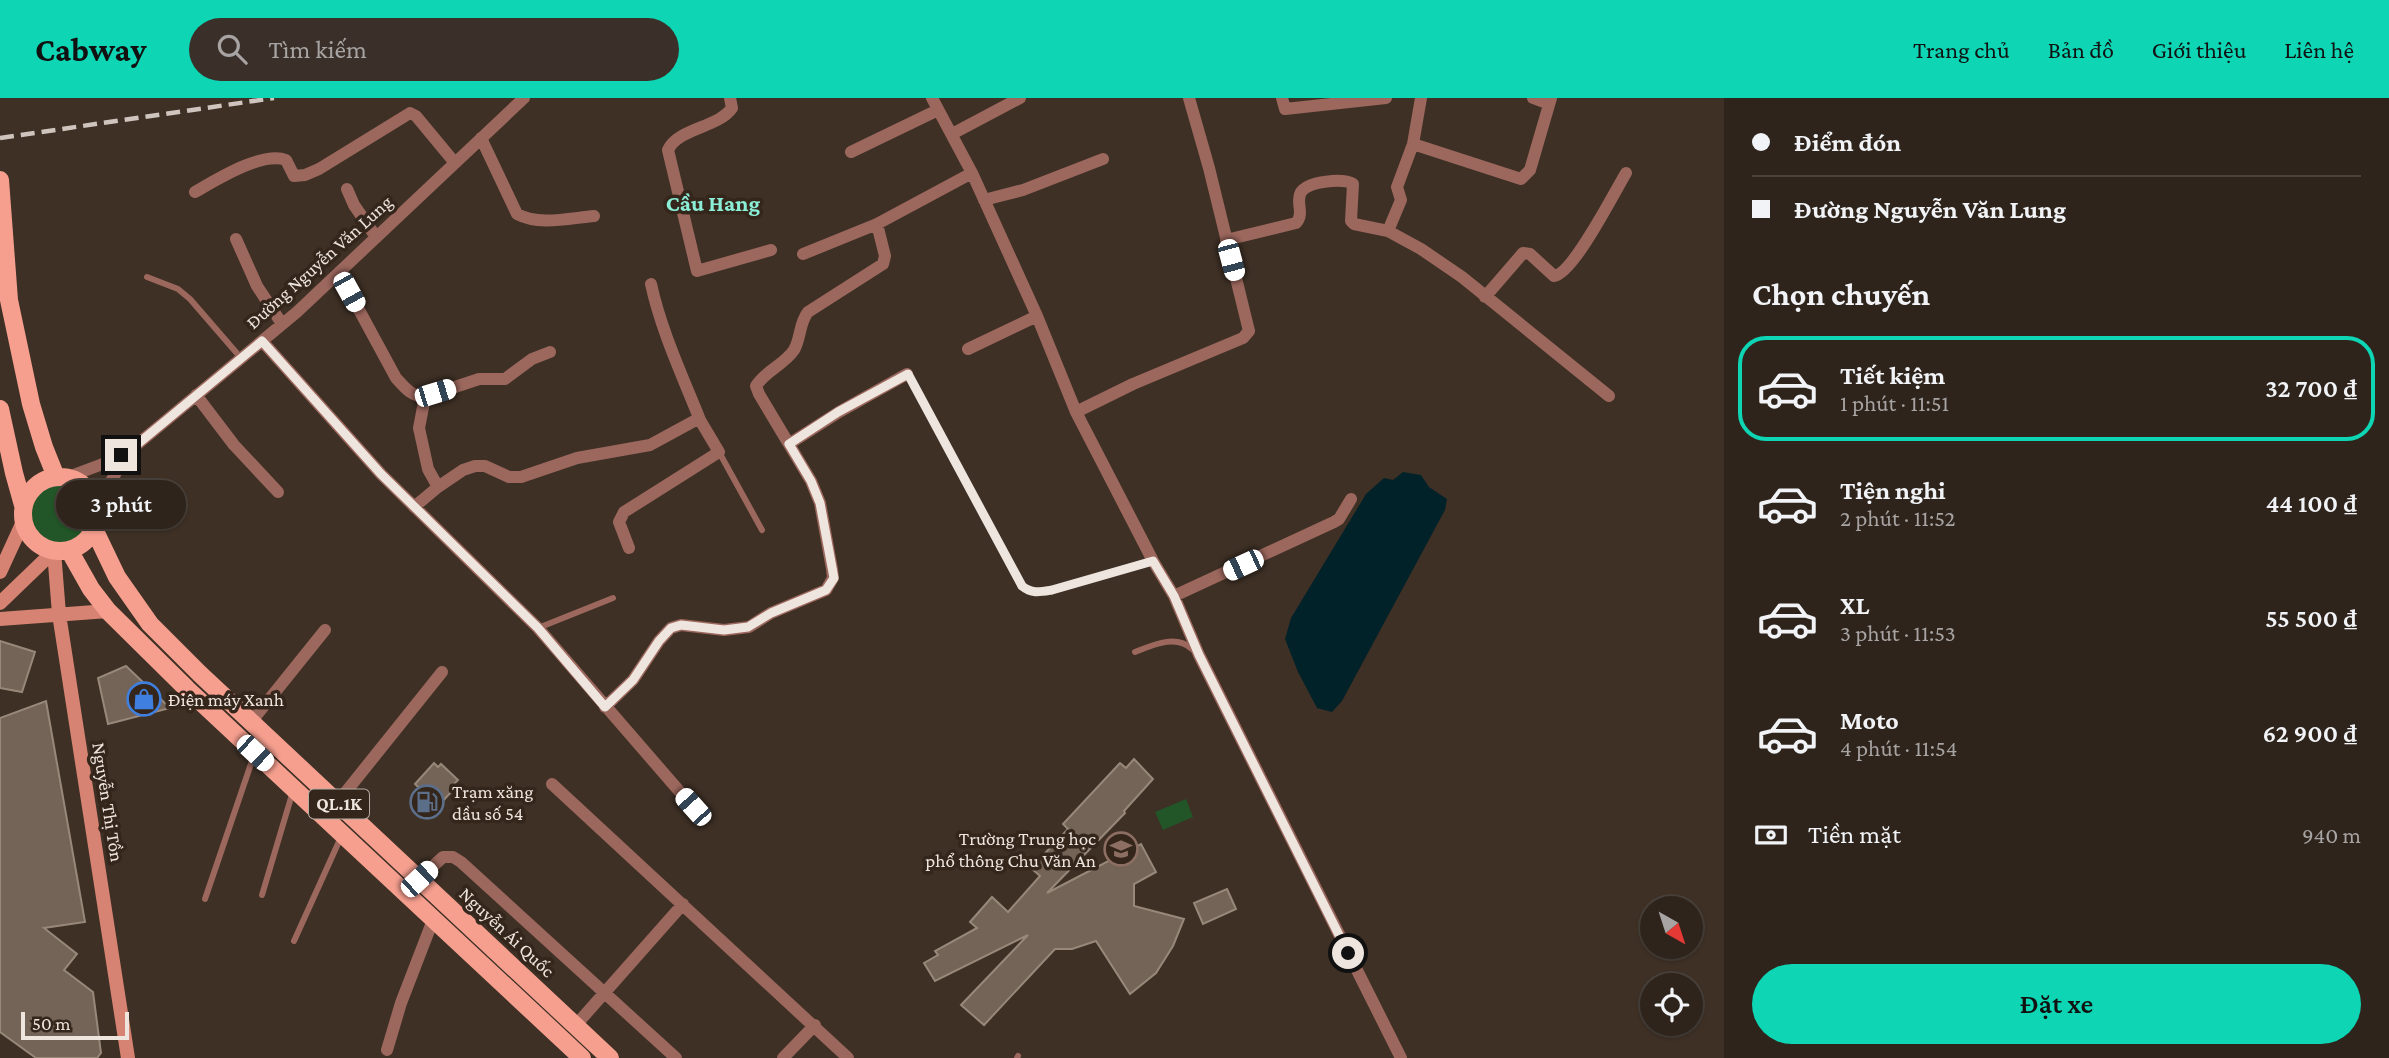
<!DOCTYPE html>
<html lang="vi">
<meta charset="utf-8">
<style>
body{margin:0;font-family:"Crimson Pro",serif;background:#3a3029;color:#f1f3f6;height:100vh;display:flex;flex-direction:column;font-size:26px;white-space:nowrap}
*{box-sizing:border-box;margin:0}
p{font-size:23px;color:#a7a4a3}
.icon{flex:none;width:38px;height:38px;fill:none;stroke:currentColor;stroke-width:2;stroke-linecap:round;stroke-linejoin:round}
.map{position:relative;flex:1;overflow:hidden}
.sheet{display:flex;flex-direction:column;background:#2e241c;width:665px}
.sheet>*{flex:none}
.guide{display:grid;align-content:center;height:154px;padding:0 28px;background:#2e241c}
.needle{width:46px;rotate:141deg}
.fabs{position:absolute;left:1640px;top:798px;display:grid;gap:14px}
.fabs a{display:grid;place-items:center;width:63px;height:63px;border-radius:50%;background:#2e241c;box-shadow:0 2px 5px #0004,0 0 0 2px #49413b;font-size:35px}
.scale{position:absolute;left:21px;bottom:18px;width:108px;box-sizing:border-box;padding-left:7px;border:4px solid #eee5de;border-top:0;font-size:19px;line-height:24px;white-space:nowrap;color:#eee5de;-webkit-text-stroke:5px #34261b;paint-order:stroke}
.end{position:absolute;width:32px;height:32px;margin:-16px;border:9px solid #eee5de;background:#111;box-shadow:0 0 0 4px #111}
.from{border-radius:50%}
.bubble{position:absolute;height:49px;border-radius:24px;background:#2e241c;box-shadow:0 2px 5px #0004,0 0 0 2px #49413b;font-size:23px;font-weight:600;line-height:49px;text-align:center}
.car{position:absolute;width:21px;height:42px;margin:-21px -10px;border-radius:9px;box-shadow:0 0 5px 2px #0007;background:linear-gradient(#fff 24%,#345 0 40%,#fff 0 76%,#345 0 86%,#fff 0)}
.guide b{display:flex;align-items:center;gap:24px;height:66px;font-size:26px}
.guide b+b{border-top:2px solid #49413b}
.guide i{width:18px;height:18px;background:#f1f3f6}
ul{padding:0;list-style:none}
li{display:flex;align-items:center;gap:21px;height:105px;margin:0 14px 10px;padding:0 14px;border:4px solid transparent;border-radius:28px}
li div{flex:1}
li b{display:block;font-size:26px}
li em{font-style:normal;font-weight:600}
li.current{border-color:#0ed5b4}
li>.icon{width:63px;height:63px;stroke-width:1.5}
h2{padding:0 28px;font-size:32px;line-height:84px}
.pay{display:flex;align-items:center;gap:18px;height:77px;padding:0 28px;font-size:26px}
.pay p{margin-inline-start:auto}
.action{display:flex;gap:14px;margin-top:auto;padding:14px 28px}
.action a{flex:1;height:80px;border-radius:42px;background:#0ed5b4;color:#111;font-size:28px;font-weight:600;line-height:80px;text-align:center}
header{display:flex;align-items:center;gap:42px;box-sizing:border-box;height:98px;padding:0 35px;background:#0ed5b4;color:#111}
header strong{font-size:33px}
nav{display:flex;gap:38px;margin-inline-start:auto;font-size:24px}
.search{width:490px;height:63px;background:#3a3029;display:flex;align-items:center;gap:18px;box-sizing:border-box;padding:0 24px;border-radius:38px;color:#a7a4a3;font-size:26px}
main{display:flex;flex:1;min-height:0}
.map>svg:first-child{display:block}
.green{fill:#225527}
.water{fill:#022229}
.building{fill:#736457;stroke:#97887a;stroke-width:2}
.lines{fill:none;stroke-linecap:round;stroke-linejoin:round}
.lane{stroke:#9c675d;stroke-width:6}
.street{stroke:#9c675d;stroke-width:12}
.secondary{stroke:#d78373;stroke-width:14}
.primary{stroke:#f69f8f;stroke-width:18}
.rail{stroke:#cfc5be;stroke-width:4.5;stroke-dasharray:14 7;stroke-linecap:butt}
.route{stroke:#eee5de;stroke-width:9}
.labels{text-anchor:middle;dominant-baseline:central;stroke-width:7;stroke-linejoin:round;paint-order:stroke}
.shield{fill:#34261b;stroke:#b6aca4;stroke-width:2}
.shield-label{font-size:18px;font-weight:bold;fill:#eee5de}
.street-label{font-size:19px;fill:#eee5de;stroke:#34261b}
.poi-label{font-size:19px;fill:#eee5de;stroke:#34261b;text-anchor:start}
.quarter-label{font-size:23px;font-weight:bold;fill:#8beed6;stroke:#34261b}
</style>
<header>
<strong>Cabway</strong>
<div class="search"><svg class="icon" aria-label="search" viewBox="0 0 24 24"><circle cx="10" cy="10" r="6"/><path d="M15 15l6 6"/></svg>Tìm kiếm</div>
<nav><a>Trang chủ</a><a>Bản đồ</a><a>Giới thiệu</a><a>Liên hệ</a></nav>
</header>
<main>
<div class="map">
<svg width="1724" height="960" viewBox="0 0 1724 960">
<rect width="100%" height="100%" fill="#3e3025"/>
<path class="green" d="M30 416a29 29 0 1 1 58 0a29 29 0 1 1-58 0Z
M1186,701L1193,719L1163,732L1155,714Z"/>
<path class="water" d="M1403,374L1421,377L1429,389L1447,401L1445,412L1342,603L1332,614L1317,610L1298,574L1285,541L1291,520L1366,396L1384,380L1393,382Z"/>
<path class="building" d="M0,543L35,554L22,594L0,590Z
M126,568L170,610L108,626L98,580Z
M46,603L85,824L44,830L77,856L64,872L93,894L101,955L97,960H36L0,934V620Z
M1134,661L1153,681L1124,713L1125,715L1047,795L1141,746L1156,774L1134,786V808L1184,821L1173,848L1156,875L1130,896L1096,843L1072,851H1055L984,927L961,907L1028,837L935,883L924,865L938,857L935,853L977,830L970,824L992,799L1008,814L1040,778L1031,770L1068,731L1063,726L1120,665L1126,670Z
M434,665L438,669L441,666L458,682L454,686L457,688L438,708L415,686Z
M1227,791L1236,811L1203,826L1194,805Z"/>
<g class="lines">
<path class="lane" d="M147,179L178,191L190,201L241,260
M907,276L1022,488C1032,496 1040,494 1052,492L1153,463
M719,354L762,432
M538,530L613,500
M1135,554C1153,547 1176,536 1192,551
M262,797L293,693
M205,801L254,657
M294,843L341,739
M1017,960L1018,958"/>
<path class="street" d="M730,0L732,10C718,30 678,30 668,52L697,173L771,152
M932,0L972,75L1037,218L1076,314L1153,463L1174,498L1199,557L1401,960
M1282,0L1285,11L1386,0
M1533,0L1549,6
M952,36L1020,0
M481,40L517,116C539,128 570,120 594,118
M1413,46L1521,81L1530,72L1551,0
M851,54L938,12
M347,91L354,107L376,139
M195,94C216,82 262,53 286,62L294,78L305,77L319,71L410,15L416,18L455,65
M984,102L1023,92L1103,61
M1388,133L1401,102L1397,89L1413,46L1421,0
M236,141L257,188L282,226
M1226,142L1296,125C1305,115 1295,104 1301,94C1309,83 1343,80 1353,86L1351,123L1354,126L1388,133L1421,151L1462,179L1609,298
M803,156L877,126
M339,175L396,280C405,290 411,298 425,299L479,281H505L532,261L550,254
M651,186C661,232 682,277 700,322
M1485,199L1523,155L1530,156L1554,178C1573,176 1614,95 1626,75
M262,243L381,376L538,530L693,709
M968,251L1037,218
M196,297L234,347L278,394
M425,299L419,330L428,371L438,389
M1076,314L1133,286L1243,240L1249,233L1209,70L1189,0
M789,346L839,314L907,276
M68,379L108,364L134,349L297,214L524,0
M414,409L438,389L463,372L475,368H485L509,379H521L577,360L650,347L696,322H700L719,354L624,414L619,424L629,450
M97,418C104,395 114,375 128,356
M1174,498L1334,424L1339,421L1351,401
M605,609L633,582L659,543L671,530L681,527L724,532L749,529L771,515L826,492L833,480L832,471L820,405L811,383L759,296L756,288C765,273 784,267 794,252C801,240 799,225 808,214L883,166L885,158L877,126L972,75
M251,624L325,532
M552,686L848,960
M337,705L442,574
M419,781L443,759H453L461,764L676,960
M576,927L683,806
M387,952L401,905L433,822
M783,960L815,927"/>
<path class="secondary" d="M54,453L59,516L128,960
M0,474L23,424
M0,505L54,453
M0,521L108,513"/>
<path class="primary" d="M0,82L9,202L31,306L44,349L56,379
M0,311L14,375L23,407
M23 416a37 37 0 1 1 74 0a37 37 0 1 1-74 0Z
M94,431L117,479L150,526L200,576L610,960
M69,452L91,491L108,513L187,591L582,960"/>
<path class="rail" d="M0,40L274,0"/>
</g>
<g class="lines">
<path class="route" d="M121,357L134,349L262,243L381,376L538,530L605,609L633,582L659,543L671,530L681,527L724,532L748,529L771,515L826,492L834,480L820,405L811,383L789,346L838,314L908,276L1022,488C1032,496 1040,494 1052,492L1153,463L1174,498L1199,557L1348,855"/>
</g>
<defs>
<symbol id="shop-ring" viewBox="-11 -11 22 22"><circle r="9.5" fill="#34261b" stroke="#3f7fe0" stroke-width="1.5"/><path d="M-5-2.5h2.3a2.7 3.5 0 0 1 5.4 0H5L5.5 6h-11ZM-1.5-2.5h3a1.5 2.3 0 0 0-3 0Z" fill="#3f7fe0"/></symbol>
<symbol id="fuel-ring" viewBox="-11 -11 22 22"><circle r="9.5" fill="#34261b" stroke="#5c6f8a" stroke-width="1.5"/><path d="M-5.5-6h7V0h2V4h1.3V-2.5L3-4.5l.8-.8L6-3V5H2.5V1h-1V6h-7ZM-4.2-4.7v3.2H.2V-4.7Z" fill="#5c6f8a"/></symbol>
<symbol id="school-ring" viewBox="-11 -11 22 22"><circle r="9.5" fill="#34261b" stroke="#8d6e63" stroke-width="1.5"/><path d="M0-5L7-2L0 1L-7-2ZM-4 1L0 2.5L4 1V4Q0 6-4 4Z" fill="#8d6e63"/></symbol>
</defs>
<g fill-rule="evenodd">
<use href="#shop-ring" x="125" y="582" width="38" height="38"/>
<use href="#fuel-ring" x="408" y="685" width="38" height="38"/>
<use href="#school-ring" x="1102" y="732" width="38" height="38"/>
</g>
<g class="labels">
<rect class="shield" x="309" y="691.5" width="60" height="29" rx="5"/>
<g class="shield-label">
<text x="339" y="706">QL.1K</text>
</g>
<g class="street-label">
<text transform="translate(319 164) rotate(-42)">Đường Nguyễn Văn Lung</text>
<text transform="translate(108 704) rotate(81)">Nguyễn Thị Tồn</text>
<text transform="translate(507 834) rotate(43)">Nguyễn Ái Quốc</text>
</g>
<g class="poi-label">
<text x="168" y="601">Điện máy Xanh</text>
<text x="452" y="693">Trạm xăng<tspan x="452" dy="22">dầu số 54</tspan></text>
<text x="1096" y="740" text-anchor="end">Trường Trung học<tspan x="1096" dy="22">phổ thông Chu Văn An</tspan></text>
</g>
<g class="quarter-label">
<text x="713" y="105">Cầu Hang</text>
</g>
</g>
</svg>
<div class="fabs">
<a><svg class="needle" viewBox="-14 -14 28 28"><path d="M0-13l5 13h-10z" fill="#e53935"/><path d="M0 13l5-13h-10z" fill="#a7a4a3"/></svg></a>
<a><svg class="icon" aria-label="locate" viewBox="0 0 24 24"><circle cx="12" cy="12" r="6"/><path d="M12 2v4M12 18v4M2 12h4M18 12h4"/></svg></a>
</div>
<div class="scale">50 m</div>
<i class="end from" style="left:1348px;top:855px"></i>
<i class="end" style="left:121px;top:357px"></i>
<div class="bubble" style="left:56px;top:382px;width:130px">3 phút</div>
<i class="car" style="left:1231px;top:162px;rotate:165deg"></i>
<i class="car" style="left:349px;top:194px;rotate:151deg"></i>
<i class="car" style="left:435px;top:295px;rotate:73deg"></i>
<i class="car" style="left:1243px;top:467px;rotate:245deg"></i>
<i class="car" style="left:255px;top:655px;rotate:133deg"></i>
<i class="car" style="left:693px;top:709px;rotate:318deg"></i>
<i class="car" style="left:419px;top:781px;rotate:47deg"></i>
</div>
<section class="sheet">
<div class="guide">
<b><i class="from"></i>Điểm đón</b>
<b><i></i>Đường Nguyễn Văn Lung</b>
</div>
<h2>Chọn chuyến</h2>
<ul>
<li class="current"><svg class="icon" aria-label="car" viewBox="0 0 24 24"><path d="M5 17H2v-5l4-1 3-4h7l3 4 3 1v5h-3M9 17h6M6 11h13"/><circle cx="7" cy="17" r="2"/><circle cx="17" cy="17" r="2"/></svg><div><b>Tiết kiệm</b><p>1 phút · 11:51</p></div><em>32 700 ₫</em></li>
<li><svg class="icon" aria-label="car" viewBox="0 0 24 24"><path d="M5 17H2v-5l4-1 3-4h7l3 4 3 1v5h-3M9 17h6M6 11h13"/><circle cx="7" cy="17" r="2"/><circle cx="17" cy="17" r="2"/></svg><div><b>Tiện nghi</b><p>2 phút · 11:52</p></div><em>44 100 ₫</em></li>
<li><svg class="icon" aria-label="car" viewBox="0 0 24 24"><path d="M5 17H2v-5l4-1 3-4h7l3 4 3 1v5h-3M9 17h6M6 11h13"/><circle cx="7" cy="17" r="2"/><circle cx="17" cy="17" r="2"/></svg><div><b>XL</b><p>3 phút · 11:53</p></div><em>55 500 ₫</em></li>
<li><svg class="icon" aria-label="car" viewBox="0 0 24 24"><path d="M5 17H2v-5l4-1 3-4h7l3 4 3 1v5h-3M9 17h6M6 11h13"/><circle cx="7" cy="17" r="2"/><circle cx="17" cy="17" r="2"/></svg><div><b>Moto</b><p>4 phút · 11:54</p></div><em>62 900 ₫</em></li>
</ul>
<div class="pay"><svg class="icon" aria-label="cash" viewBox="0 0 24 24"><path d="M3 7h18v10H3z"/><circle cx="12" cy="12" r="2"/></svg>Tiền mặt<p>940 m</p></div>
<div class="action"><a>Đặt xe</a></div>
</section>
</main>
